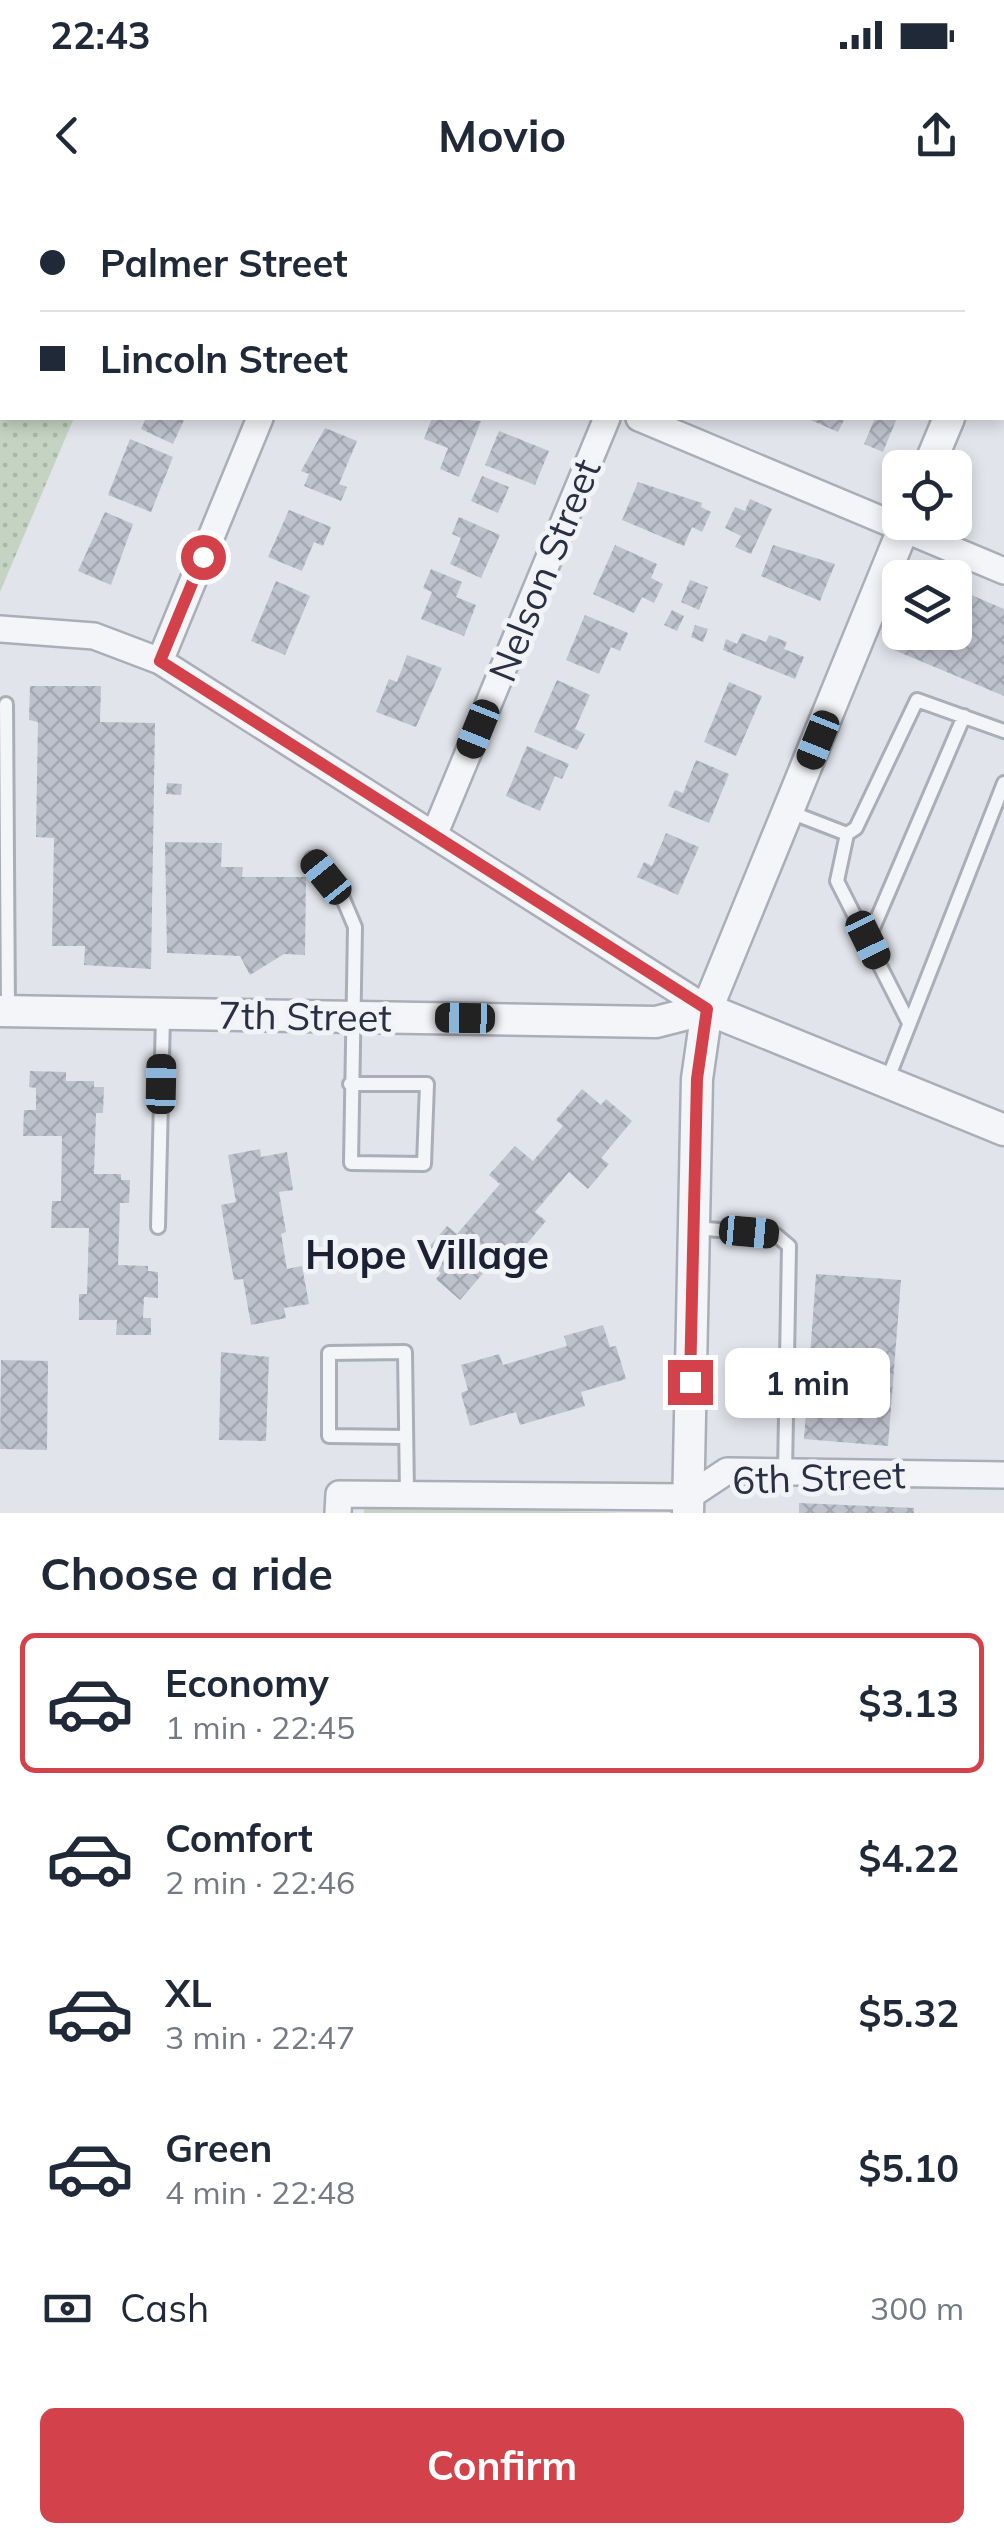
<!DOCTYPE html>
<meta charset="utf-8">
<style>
body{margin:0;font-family:Mulish,sans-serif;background:#f6f6f7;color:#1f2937;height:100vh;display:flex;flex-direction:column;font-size:38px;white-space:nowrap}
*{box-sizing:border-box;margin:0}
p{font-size:32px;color:#747a83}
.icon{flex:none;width:55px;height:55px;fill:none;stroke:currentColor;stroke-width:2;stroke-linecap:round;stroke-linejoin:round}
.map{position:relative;height:1313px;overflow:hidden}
.drawer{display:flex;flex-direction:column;background:#fff;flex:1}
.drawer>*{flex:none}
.top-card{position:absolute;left:0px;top:0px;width:1005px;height:220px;box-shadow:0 5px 15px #0003;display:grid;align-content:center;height:220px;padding:0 40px;background:#fff}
.controls{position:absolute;left:882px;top:250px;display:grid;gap:20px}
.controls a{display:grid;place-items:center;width:90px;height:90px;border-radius:15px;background:#fff;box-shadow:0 5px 15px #0003;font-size:50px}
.end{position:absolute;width:45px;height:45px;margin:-22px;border:12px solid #d3424a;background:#fff;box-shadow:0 0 0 5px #fff}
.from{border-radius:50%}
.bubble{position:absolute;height:70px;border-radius:15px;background:#fff;box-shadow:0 5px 15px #0003;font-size:32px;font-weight:700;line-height:70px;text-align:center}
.car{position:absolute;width:30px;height:60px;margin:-30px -15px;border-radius:12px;box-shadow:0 0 8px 2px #0007;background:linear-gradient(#222 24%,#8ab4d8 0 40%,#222 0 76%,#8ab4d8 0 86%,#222 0)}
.top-card b{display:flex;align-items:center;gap:35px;height:95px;font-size:38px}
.top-card b+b{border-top:2px solid #e0e1e3}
.top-card i{width:25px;height:25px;background:#1f2937}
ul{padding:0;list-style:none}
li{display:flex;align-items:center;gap:30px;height:140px;margin:0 20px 15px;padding:0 20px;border:5px solid transparent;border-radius:15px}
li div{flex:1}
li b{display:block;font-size:38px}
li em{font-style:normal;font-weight:700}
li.selected{border-color:#d3424a}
li>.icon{width:90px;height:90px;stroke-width:1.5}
h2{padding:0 40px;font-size:45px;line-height:120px}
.pay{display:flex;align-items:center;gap:25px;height:110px;padding:0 40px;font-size:38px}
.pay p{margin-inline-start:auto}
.button{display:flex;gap:20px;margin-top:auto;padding:20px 40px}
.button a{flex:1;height:115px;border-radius:15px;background:#d3424a;color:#fff;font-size:40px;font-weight:700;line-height:115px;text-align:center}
.status{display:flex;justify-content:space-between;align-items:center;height:70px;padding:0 50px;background:#fff;direction:ltr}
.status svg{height:28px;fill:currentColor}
header{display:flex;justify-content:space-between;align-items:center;height:130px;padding:0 40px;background:#fff;font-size:45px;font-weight:700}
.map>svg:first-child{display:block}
.grass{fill:#c5d4c2}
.park{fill:url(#park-dots)}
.building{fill:url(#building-cross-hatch)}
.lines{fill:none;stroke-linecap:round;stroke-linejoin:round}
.service-casing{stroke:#aaaeb8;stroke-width:18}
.minor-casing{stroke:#aaaeb8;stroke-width:30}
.tertiary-casing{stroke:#aaaeb8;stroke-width:35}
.service{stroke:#f4f5f8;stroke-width:12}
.minor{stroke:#f4f5f8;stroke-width:25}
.tertiary{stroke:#f4f5f8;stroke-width:30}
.route{stroke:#d3424a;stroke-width:12}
.labels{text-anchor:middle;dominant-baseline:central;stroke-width:10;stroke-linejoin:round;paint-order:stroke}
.street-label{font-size:38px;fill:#293043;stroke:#f1f3f7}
.neighbourhood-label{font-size:40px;font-weight:bold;fill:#1b2133;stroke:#f1f3f7}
</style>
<div class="status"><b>22:43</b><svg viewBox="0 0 49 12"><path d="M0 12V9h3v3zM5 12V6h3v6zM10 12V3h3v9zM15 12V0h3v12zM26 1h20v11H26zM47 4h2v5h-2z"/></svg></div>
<header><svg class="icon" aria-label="back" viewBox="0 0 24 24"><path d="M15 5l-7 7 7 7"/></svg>Movio<svg class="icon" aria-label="share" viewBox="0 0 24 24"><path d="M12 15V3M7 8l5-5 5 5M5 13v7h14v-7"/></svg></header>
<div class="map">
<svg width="1004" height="1313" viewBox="0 0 1004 1313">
<defs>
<pattern id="park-dots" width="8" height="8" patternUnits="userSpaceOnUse" patternTransform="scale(2.5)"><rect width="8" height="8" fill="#c5d4c2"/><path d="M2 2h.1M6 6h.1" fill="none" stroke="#a9b6a8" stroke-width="1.8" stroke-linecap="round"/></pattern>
<pattern id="building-cross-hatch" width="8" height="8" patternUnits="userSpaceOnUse" patternTransform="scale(2.5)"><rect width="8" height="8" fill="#bec2cd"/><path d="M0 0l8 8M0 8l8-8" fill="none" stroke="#a3a7b1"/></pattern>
</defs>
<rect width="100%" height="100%" fill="#e1e4ea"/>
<path class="grass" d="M364,1305L623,1313H364Z"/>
<path class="park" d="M0,122L2,218H74L0,392Z"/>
<path class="building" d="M146,218H185L173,244L141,229Z
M432,218L481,221L459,277L440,269L448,248L424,239Z
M806,218H845L838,232Z
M875,218H897L883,252L864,244Z
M325,228L357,241L339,284L347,287L341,301L304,286L309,274L301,271Z
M499,231L549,251L535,285L485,265Z
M130,239L173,257L151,312L108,295Z
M482,276L509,287L498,313L471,301Z
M638,282L702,303L701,307L711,312L702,332L692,327L684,346L622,320Z
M750,299L772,309L751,354L735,347L741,336L725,328L735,307L745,311Z
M289,310L331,327L323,346L314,342L302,371L268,357Z
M105,312L133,324L111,385L78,371Z
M459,317L500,335L481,378L450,364L461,338L452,334Z
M615,345L657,364L651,378L663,384L654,403L642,397L634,413L593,394Z
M773,345L835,364L820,401L761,376Z
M431,369L462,382L456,397L476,405L464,436L421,419L432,392L423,388Z
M690,380L708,387L699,410L681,402Z
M276,381L310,396L285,455L251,441Z
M955,388L1004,409V496L894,450L901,432H955Z
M672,410L684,416L677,431L664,425Z
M585,415L628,433L620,451L611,447L599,474L566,460Z
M695,425L708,429L703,442L691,437Z
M742,433L766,442L769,435L787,442L784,449L804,457L795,479L723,450L726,439L737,444Z
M407,455L442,468L416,527L376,512L389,479L397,482Z
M557,480L590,495L575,529L585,534L577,550L534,532Z
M729,482L762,496L736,556L704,542Z
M30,486H101L100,522L155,523L151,769L84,765L85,746H52L54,638L36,637L38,522L29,520Z
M527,546L569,564L562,579L555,576L540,611L506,596Z
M696,560L729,574L709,623L668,606L675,590L683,593Z
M167,583L182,584L181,595L166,594Z
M666,633L699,647L678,695L637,677L644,662L652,666Z
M165,642L222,643L221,667H243L242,677H306L305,755L284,754L250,775L240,756L167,753Z
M30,871L66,872V881H94V887H104L103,913H96L94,974H121V980H130L129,1003H120L118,1065L148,1066V1071L158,1072V1098L144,1097L143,1118H151V1135H116L117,1120H79V1094H87L89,1028H51L52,1001H61L62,936H23L24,910H36V888L29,887Z
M582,889L601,905L606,899L632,921L601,958L609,964L588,989L569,972L535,1012L546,1021L502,1073L491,1064L460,1100L436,1079L441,1073L421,1056L447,1026L457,1034L500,984L489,975L515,946L533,961L563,926L556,920Z
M260,949L261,957L287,952L293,990L279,992L286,1032L281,1034L287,1069L302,1066L309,1104L284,1108L286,1118L251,1125L243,1079L234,1080L221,1005L236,1002L228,955Z
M816,1074L901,1080L888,1246L804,1239Z
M603,1125L610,1147L616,1146L626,1179L581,1192L585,1206L520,1225L516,1212L470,1226L461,1193L468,1190L461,1165L499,1154L503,1165L567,1146L564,1136Z
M221,1152L269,1157L266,1241L219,1240Z
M1,1160L48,1161L47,1250L0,1249Z
M799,1303L914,1308V1313H799Z"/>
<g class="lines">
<defs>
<path id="service" d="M6,504L8,811
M790,612L847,634L856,628L917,500L1004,531
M847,634L837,681L909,823
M312,659L341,694L355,727L351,963L424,964L427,884H350
M868,740L964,516
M887,881L1004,583
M158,1027L163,816
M696,1028L776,1035L789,1046L785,1272
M406,1237L329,1236V1153L405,1152L407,1294"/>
<path id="minor" d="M122,0L128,2
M350,2L351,0
M695,2L696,0
M639,218L1004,371
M0,429L94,436L160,461L707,809
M160,461L260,218
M435,633L607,218
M338,1313L339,1294L688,1297L727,1271L1004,1275"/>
<path id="tertiary" d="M1002,87L1004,83
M928,268L949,218
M0,811L656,822L707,809L1004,930
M688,1313L697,879L707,809L906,322"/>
</defs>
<use href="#service" class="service-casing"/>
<use href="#minor" class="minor-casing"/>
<use href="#tertiary" class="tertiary-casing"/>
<use href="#service" class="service"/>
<use href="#minor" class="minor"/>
<use href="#tertiary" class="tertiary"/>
</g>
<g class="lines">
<path class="route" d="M203,357L160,461L707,809L697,879L690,1182"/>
</g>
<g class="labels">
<g class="street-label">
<text transform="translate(544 370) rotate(-68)">Nelson Street</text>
<text transform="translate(305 816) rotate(1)">7th Street</text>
<text transform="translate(819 1277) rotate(-2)">6th Street</text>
</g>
<g class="neighbourhood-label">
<text x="427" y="1054">Hope Village</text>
</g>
</g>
</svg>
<div class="controls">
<a><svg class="icon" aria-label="locate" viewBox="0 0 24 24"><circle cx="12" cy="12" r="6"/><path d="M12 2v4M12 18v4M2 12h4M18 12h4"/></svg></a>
<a><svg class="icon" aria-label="layers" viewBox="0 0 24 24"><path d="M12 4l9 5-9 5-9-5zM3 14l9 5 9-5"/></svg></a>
</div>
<i class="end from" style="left:203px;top:357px"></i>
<i class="end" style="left:690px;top:1182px"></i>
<div class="bubble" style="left:725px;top:1148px;width:165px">1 min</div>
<i class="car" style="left:478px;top:529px;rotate:202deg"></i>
<i class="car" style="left:818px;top:540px;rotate:202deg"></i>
<i class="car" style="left:326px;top:677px;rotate:321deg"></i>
<i class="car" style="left:868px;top:740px;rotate:154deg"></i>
<i class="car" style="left:465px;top:818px;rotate:271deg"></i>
<i class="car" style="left:161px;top:884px;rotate:1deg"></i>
<i class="car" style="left:749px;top:1032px;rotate:95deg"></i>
<div class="top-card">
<b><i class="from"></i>Palmer Street</b>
<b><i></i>Lincoln Street</b>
</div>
</div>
<section class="drawer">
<h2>Choose a ride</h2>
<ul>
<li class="selected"><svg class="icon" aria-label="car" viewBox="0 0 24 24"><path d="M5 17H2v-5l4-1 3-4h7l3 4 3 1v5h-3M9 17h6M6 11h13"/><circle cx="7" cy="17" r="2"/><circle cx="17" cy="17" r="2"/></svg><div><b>Economy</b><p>1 min · 22:45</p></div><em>$3.13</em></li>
<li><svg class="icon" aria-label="car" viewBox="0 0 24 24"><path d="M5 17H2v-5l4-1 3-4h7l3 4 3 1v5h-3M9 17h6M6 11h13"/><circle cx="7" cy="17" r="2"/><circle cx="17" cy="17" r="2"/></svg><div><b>Comfort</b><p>2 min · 22:46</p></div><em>$4.22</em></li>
<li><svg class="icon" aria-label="car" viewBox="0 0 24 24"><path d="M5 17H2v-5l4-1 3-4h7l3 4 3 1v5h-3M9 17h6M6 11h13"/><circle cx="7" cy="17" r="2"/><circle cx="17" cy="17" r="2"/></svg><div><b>XL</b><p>3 min · 22:47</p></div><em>$5.32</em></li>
<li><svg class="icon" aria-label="car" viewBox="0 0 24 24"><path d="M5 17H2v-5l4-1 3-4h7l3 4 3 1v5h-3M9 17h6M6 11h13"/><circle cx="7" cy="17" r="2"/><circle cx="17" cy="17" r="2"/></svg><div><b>Green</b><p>4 min · 22:48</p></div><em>$5.10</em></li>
</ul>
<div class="pay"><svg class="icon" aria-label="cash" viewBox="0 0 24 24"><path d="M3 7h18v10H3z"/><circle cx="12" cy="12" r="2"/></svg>Cash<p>300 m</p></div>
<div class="button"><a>Confirm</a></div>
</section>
